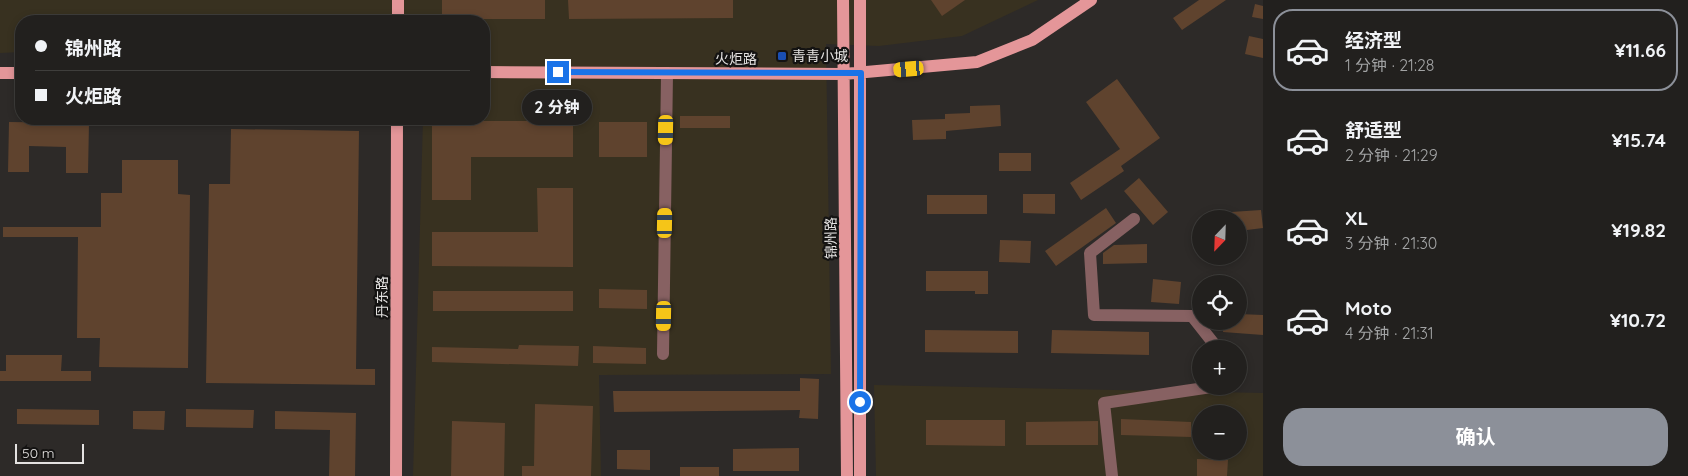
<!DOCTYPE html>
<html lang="zh">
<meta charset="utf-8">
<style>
body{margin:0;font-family:Quicksand,"Noto Sans SC",sans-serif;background:#2e2d2b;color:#f1f3f6;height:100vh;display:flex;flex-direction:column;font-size:19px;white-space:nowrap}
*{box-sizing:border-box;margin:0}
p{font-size:16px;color:#a2a3a4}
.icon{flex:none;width:28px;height:28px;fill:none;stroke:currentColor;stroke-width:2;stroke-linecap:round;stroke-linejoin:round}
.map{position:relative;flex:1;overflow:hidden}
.side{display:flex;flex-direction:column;background:#22201e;width:425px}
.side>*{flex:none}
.banner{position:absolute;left:15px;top:15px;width:475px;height:110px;border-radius:20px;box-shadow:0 2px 8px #0003,0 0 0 1px #3f3e3c;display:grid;align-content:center;height:110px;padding:0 20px;background:#22201e}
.needle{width:32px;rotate:203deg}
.tools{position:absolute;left:1192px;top:210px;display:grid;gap:10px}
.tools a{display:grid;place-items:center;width:55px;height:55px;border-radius:50%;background:#22201e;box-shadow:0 2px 8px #0003,0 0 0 1px #3f3e3c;font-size:25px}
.scale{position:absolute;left:15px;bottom:12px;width:69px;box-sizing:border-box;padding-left:5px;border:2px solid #e4e2e1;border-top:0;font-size:14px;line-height:18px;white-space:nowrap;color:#e4e2e1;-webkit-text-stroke:4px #141312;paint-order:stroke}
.end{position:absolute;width:22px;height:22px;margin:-11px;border:6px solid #1a73e8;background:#fff;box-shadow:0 0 0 2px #fff}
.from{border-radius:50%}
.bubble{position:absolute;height:35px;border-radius:18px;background:#22201e;box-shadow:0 2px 8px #0003,0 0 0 1px #3f3e3c;font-size:16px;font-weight:700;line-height:35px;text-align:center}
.car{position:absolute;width:15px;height:30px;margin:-15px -8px;border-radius:6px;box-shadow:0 0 4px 1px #0007;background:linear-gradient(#f5c518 24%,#345 0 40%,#f5c518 0 76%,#345 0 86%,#f5c518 0)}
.banner b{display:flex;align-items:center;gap:18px;height:48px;font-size:19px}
.banner b+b{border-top:1px solid #3f3e3c}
.banner i{width:12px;height:12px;background:#f1f3f6}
ul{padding:9px 0 0;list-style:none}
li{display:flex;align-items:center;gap:15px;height:82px;margin:0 10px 8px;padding:0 10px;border:2px solid transparent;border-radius:20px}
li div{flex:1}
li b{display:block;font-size:19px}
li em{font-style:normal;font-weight:700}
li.current{border-color:#8c9099}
li>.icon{width:45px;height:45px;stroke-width:1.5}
.action{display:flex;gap:10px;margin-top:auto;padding:10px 20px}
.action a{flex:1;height:58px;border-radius:20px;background:#8c9099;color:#fff;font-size:20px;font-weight:700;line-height:58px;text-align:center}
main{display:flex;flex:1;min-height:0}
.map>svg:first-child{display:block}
.industrial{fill:#383120;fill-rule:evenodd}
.building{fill:#5f432e}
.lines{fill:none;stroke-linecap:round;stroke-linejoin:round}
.minor{stroke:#876162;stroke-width:12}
.major{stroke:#e49699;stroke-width:12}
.route{stroke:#1a73e8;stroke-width:6}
.transit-dot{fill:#1a4fb4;stroke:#141312;stroke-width:2}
.labels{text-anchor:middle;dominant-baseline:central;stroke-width:4.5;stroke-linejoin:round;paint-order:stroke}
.poi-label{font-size:14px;fill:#e4e2e1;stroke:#141312;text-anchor:start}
.street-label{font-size:14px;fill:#e4e2e1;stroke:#141312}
</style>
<main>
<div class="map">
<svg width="1263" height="476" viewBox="0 0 1263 476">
<rect width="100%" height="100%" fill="#2d2a28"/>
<path class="industrial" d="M0,0H1038L962,36L879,46L826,44L831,374L599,375L601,476H413L423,119H484V21H21V52L0,53Z
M874,385L1263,393V476H876ZM1201,414H1239V451H1201Z"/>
<path class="building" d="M442,0H545V19H442Z
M568,0H733V18L569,19Z
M931,0H965L942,16Z
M1199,0H1226L1182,30L1173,18Z
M1255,4L1263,6V19L1252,17Z
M1249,36L1263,39V58L1245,54Z
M1117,79L1160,138L1121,166L1124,171L1081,200L1070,183L1120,149L1086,102Z
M1000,105L1001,126L946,131V139L913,140L912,120L945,119V114L970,113V106Z
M680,116H730V128H680Z
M432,121H573V157H471V200H432Z
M9,122L89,123L88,173H66V147L29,146V172H8Z
M599,122H647V157H599Z
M231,129L359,131L356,369H375V385L206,383L209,184H230Z
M999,153H1031V171H999Z
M122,160H178V194L190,195L188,368L99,367L100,338H77L78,237H3V227H101V193H122Z
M1139,178L1168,212L1153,225L1124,191Z
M537,188H573V267L432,266V232H538Z
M1023,194H1055V214L1023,213Z
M927,195H987V214H927Z
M1106,208L1116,223L1056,266L1045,251Z
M1261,210L1263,228L1239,231V219H1216V213Z
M1000,240L1031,241L1030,263L999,262Z
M1147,244V263L1103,264V253L1114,245Z
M926,271H988V294H975V291H926Z
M1153,279L1181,282L1179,304L1151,302Z
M599,289L647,290V309L599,308Z
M433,291H573V311H433Z
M1239,314L1263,315V335L1223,332L1224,321H1239Z
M925,330L1018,331V353L925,352Z
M1052,330L1149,332V355L1051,353Z
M519,345L579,346L578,366L432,362V347L518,349Z
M593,346L646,348V364L593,363Z
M6,355H62L61,371H91V381H0V371H6Z
M800,378L819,379L818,419L799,418L800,410L614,412L613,391H800Z
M535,404L593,406L591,476H522V466H534Z
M17,409L99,410V425L17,424Z
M186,409L254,410L253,428L186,427Z
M133,411H165L164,430L133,429Z
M275,411L356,413L355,476H329L330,430L275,429Z
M1121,419L1191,422V437L1121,435Z
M926,420H1005V446L926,445Z
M452,421L505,423L504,476H451Z
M1098,421V445H1026V422Z
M799,448V471H733V449Z
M617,450H650V470L617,469Z
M1197,459L1228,460L1227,476H1197Z
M680,467H719V476H680Z"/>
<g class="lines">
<path class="minor" d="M1134,219L1090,253L1094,315L1192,316L1218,349
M663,354L667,74
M1112,476L1104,403L1218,386"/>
<path class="major" d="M843,0L847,476
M398,21V0
M484,72L844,74L977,62L1032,40L1091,0
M0,73H21
M396,476L397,119
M860,476V0"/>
</g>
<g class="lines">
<path class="route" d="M558,72L861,73L860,402"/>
</g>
<rect class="transit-dot" x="777" y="51" width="10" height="10" rx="2.5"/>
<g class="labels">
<g class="poi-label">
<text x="792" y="56">青青小城</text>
</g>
<g class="street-label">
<text x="736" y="59">火炬路</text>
<text transform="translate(831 238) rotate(-91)">锦州路</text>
<text transform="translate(382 297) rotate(-90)">丹东路</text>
</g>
</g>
</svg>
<div class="tools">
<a><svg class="needle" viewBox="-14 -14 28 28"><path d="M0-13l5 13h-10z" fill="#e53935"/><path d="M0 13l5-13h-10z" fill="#a2a3a4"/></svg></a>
<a><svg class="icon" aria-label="locate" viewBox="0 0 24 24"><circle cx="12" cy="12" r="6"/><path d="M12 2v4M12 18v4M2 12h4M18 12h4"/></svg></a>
<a>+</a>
<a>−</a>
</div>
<div class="scale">50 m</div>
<i class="end from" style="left:860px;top:402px"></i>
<i class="end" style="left:558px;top:72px"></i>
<div class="bubble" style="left:522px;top:90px;width:70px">2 分钟</div>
<i class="car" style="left:909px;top:69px;rotate:265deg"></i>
<i class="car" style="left:666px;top:130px;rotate:181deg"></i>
<i class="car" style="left:665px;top:223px;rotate:1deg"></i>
<i class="car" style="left:664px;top:316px;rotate:181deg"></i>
<div class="banner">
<b><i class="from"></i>锦州路</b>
<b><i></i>火炬路</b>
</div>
</div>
<section class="side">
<ul>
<li class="current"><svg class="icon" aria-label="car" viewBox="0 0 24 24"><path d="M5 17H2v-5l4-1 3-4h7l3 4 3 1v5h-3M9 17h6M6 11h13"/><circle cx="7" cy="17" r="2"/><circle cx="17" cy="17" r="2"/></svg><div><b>经济型</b><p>1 分钟 · 21:28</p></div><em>¥11.66</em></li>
<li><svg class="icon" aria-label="car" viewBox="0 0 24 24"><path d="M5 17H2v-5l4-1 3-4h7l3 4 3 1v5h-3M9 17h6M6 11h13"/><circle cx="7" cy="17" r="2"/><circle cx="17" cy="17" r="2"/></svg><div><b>舒适型</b><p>2 分钟 · 21:29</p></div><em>¥15.74</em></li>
<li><svg class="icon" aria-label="car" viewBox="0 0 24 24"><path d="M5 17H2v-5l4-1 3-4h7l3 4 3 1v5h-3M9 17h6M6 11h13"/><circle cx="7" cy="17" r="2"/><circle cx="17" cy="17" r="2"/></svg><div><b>XL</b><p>3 分钟 · 21:30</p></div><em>¥19.82</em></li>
<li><svg class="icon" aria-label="car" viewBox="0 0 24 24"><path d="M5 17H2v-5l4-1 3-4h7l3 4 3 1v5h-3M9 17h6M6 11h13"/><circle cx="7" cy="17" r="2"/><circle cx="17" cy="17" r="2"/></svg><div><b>Moto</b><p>4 分钟 · 21:31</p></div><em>¥10.72</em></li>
</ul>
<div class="action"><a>确认</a></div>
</section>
</main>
